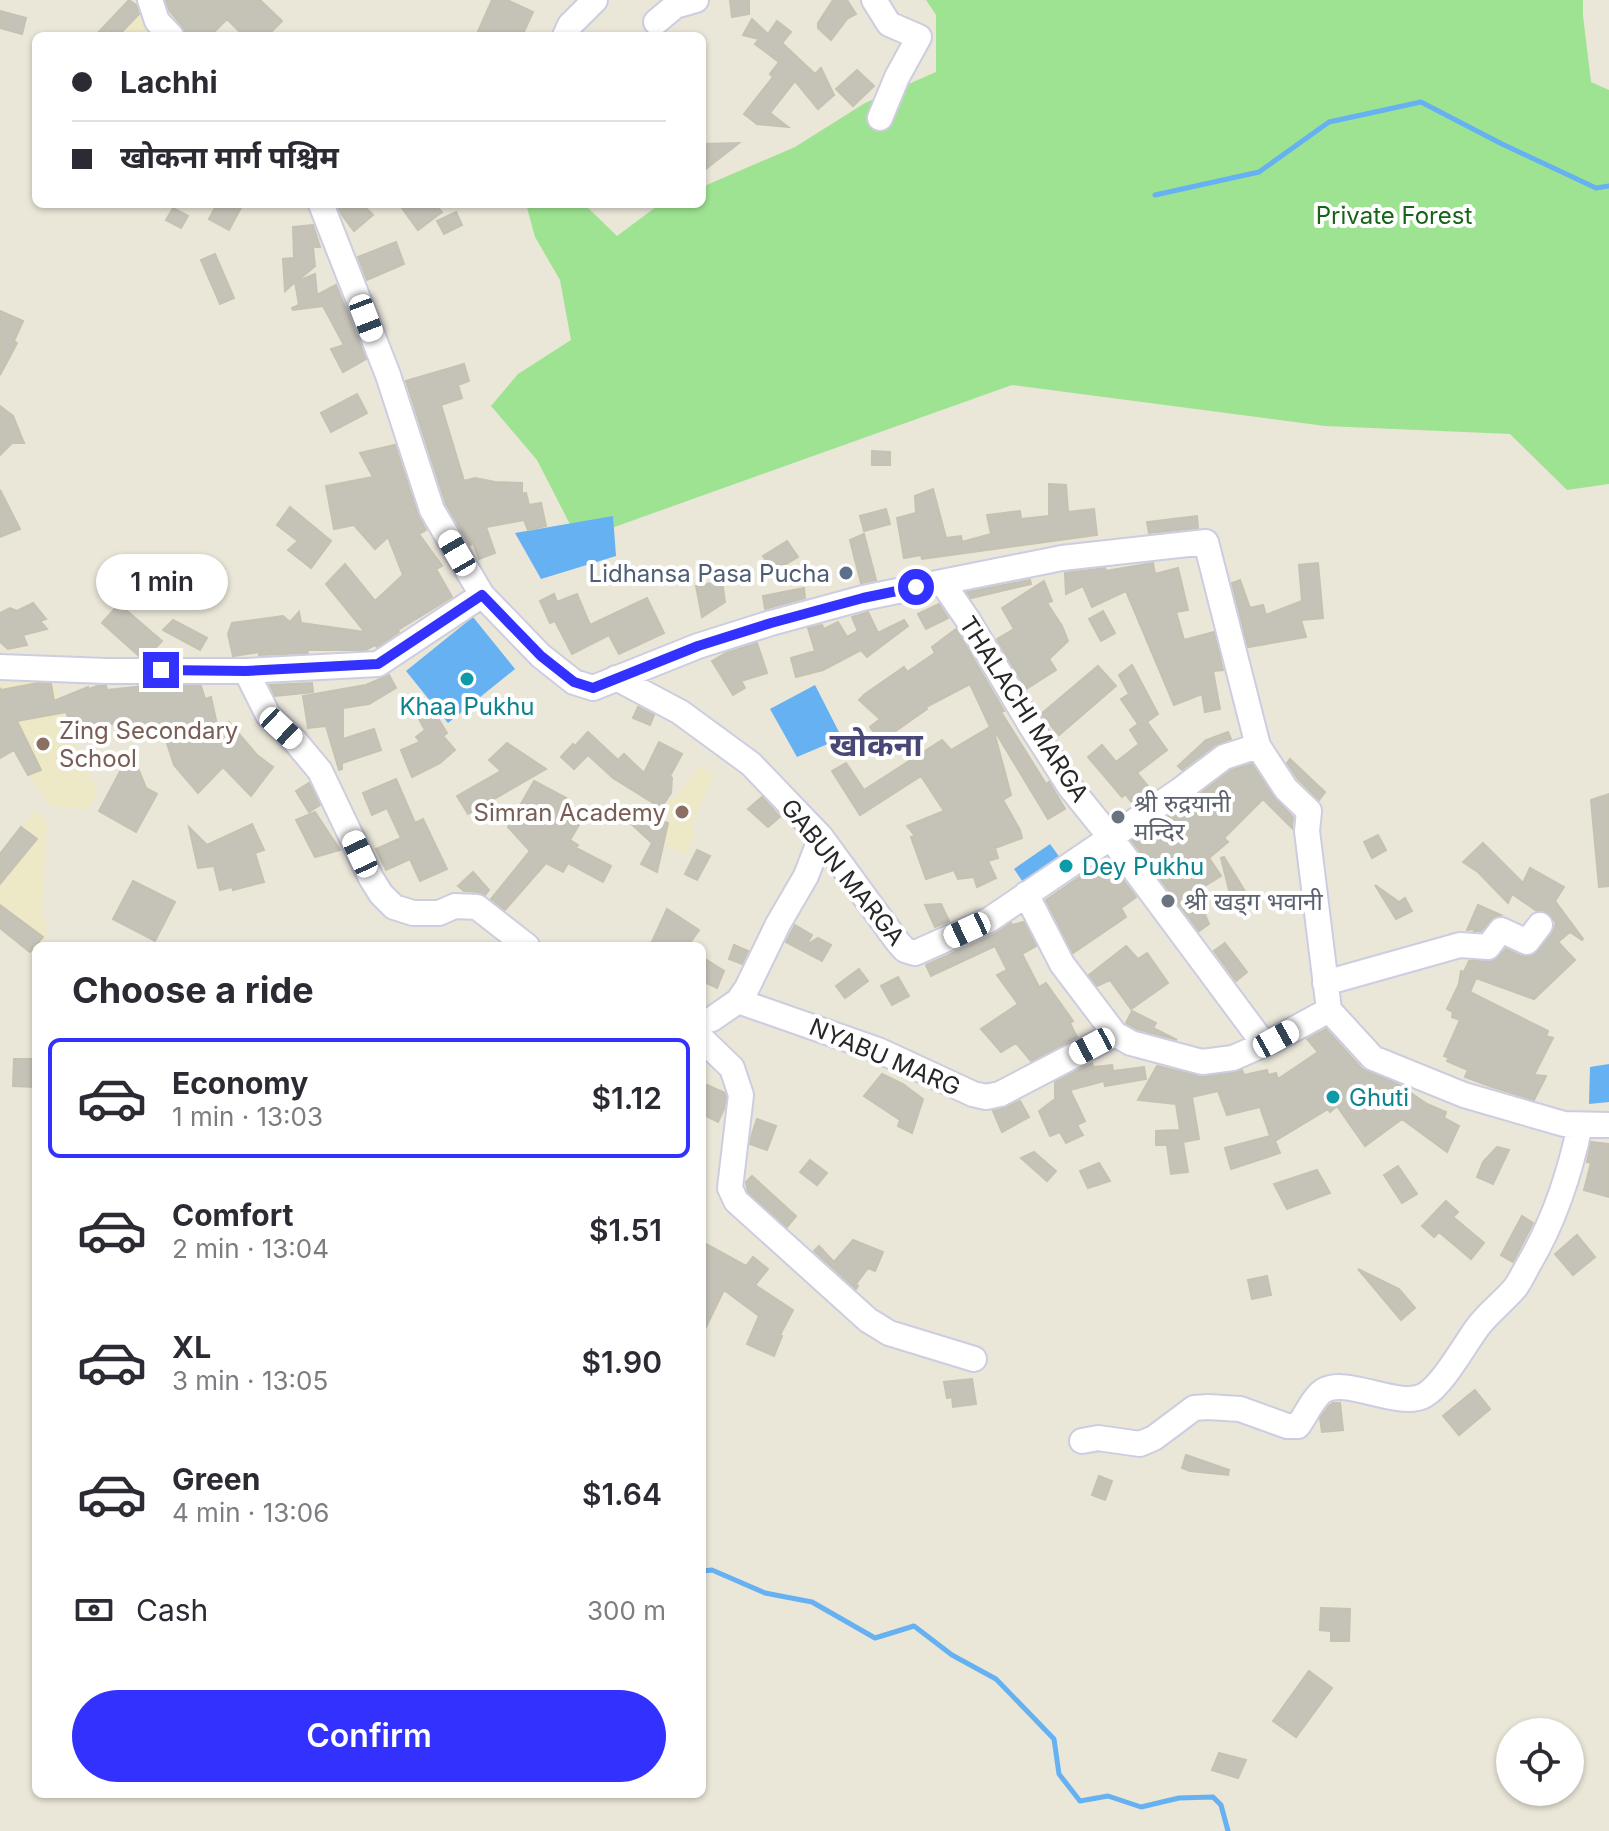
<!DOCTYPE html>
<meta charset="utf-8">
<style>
body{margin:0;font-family:Inter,"Noto Sans Devanagari",sans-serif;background:#f2f2f3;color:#2b2b33;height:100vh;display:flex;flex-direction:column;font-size:30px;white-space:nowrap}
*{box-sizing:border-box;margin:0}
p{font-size:26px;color:#7c7c81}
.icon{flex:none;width:44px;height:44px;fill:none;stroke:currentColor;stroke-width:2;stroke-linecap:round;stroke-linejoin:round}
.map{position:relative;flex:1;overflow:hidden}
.sheet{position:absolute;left:32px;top:942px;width:674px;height:856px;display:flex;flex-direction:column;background:#fff;border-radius:12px;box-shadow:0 2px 6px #0004}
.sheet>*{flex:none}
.hud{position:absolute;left:32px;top:32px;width:674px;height:176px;border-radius:12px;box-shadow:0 2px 6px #0004;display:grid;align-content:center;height:176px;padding:0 40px;background:#fff}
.buttons{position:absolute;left:1496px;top:1718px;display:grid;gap:16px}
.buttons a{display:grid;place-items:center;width:88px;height:88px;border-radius:50%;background:#fff;box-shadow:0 2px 6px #0004;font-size:40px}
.end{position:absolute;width:36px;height:36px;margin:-18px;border:10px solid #3331fe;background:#fff;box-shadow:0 0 0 4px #fff}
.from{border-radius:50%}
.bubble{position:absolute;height:56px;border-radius:28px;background:#fff;box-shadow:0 2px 6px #0004;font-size:26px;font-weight:600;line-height:56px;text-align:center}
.car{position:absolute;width:24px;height:48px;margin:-24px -12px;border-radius:10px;box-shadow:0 0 6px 2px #0007;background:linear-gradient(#fff 24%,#345 0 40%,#fff 0 76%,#345 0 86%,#fff 0)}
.hud b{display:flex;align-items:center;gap:28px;height:76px;font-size:30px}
.hud b+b{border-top:2px solid #e1e1e2}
.hud i{width:20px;height:20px;background:#2b2b33}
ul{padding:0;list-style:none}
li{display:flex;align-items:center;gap:24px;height:120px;margin:0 16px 12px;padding:0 24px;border:4px solid transparent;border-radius:12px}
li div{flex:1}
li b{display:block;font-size:30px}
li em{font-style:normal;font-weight:600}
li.on{border-color:#3331fe}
li>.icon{width:72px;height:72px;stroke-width:1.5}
h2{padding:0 40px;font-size:36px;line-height:96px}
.pay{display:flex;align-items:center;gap:20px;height:88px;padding:0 40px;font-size:30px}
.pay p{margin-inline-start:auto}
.cta{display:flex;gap:16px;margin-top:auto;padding:16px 40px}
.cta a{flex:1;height:92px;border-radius:48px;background:#3331fe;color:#fff;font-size:32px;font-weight:600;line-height:92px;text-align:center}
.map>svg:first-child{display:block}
.education{fill:#ede8c6}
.green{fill:#9ee392}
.water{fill:#66b1f1}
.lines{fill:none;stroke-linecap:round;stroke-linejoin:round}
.stream{stroke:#66b1f1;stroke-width:5}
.building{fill:#c5c2b8;stroke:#c5c2b2;stroke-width:2}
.minor-casing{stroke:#cdcde1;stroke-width:28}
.minor{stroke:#fff;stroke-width:24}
.route{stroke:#3331fe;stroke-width:10}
.service-dot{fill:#5c6f8a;stroke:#fff;stroke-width:3}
.culture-dot{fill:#0f9aa8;stroke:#fff;stroke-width:3}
.education-dot{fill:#8d6e63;stroke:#fff;stroke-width:3}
.worship-dot{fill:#6b7280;stroke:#fff;stroke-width:3}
.labels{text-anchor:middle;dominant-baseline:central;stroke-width:8;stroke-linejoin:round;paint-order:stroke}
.park-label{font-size:24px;fill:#186417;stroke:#fff}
.service-label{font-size:24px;fill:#4e5e75;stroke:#fff;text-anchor:end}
.culture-label{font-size:24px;fill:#0d838f;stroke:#fff;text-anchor:start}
.street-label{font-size:24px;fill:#272727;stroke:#fff}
.education-label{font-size:24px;fill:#785e54;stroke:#fff;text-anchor:start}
.worship-label{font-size:24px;fill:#5b616d;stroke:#fff;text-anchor:start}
.district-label{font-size:32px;font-weight:bold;fill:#484778;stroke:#fff}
</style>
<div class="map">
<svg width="1609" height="1831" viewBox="0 0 1609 1831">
<rect width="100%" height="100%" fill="#eae6d8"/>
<path class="education" d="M130,0L145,11L167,36H102L98,33Z
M54,678L65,722L98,794L88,809L50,806L28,775L0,725V684L50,681Z
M700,765L714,775L691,825L696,837L684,855L657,839L670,818V814L663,809L676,797Z
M36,810L47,823L42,911L47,932L44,944L36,946V949L30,952L0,928V854Z"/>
<path class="green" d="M926,0H1583V16L1591,82L1609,90V484L1567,490L1510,434L1325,426L1012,385L578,540L537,460L491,406L518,374L571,340L560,280L535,237L526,204H584L617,236L660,204H702V187L795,147L865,103L936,72V15Z"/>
<path class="water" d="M613,516L616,556L541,579L515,533Z
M473,617L515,669L448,723L406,671Z
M815,685L842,738L797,757L770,709Z
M1050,844L1066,866L1029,891L1014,869Z
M1609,1064V1102L1589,1104L1590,1067Z"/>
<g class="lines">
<path class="stream" d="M1155,195L1259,172L1329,122L1421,102L1502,144L1596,188L1609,186
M702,1571L712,1570L765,1593L812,1602L875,1638L914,1626L952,1655L996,1679L1054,1739L1059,1774L1080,1801L1108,1796L1141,1807L1179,1798L1213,1797L1221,1805L1228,1831"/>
</g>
<path class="building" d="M129,0L136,5L139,14L118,36H95Z
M166,0H260L282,21L267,36H244L227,19L210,36H186L182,26L169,10Z
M492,0H507L533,12L522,36H476Z
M730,0H749V14L732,17Z
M833,0H847L856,14L847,19L831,40L818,28V23Z
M0,11L26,18L22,34L0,28Z
M752,19L768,34L777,21L791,32L782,43L815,74L821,68L834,95L818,109L795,81L770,113L788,127L757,124L744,114L773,77L770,74L779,62L755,44L759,39L743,35Z
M857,70L874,86L853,106L836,89Z
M739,143L702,172V144Z
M217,204H243L229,230L209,219Z
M337,204H362L373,215L354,231L342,215Z
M399,204H435L442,212L418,230Z
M173,208L188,216L181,228L166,220Z
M456,212L462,225L444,234L437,221Z
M313,225L320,247H313L315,266L296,282L315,274L317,295L336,285L366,359L343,372L331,349L344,345L323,306L293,310L292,308L299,305L295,282L285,291L283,259L294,258L293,227Z
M396,242L404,264L367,280L358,257Z
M215,254L234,298L220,304L201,260Z
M0,311L23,321L14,341L17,343L0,375Z
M464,364L469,381L458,385L462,398L441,405L464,481L475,478L495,482L522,483V494L526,493L529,505L541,503L546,526L528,530L524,520L486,527L495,553L479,559L473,543L470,545L446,504L406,381Z
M357,394L367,413L331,432L321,413Z
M0,406L13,416L24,443H12L0,455Z
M395,445L418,515L426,530L419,534L442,566L436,569L452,597L398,630L399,632L377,647L375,645L366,650H307L308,653L259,655V652L233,656L228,634L232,623L283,616L290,622L299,612L301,623L365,632L326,584L345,564L375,601L403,575L388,537L375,549L354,525L334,529L326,486L373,477L360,453Z
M872,451L890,452V465H872Z
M1049,484L1066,485L1068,512L1094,509L1097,535L922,559L921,555L904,558L897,518L916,513L915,496L933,489L946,538L961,536L962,542L991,534L987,515L1020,511L1021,519L1049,516Z
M0,490L20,529L0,537Z
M290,507L331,541L311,568L288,550L298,541L277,525Z
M886,509L890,524L864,531L860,516Z
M1197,516L1198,528L1149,533L1147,522Z
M864,534L876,580L861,583L850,540Z
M787,541L798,557L773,572L763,556Z
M1153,563L1155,574L1178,568L1188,610L1176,612L1184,640L1214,632L1223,670L1213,671L1220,709L1205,712L1202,694L1174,705L1126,591L1092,607L1083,586L1066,594L1065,573L1105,568L1106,571Z
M1318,563L1323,618L1301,620L1306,637L1248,647L1232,583L1240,580L1250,608L1263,605L1266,615L1302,601L1299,565Z
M1030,580L1031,584L971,598L967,592Z
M722,581L725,602L702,617L696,586Z
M1044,581L1052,601L1047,603L1062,626L1068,641L1049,659L1056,670L1026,689L997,639L1014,629L1002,608Z
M804,588L805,598L765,609L763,596Z
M554,594L557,602L577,594L590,625L647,598L664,633L619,654L609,635L572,654L555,621L550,623L540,601Z
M33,603L46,619L40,621L47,629L23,635L27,645L8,649L0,642V613L10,608L17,611Z
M119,604L162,641L148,656H139L102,623Z
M939,604L948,618L926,629L918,614Z
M1103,611L1115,633L1101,641L1089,619Z
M868,612L878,633L904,620L908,626L867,657L861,650L823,670L796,677L791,658L815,651L808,628L822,625L824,629L838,622L847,637L858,631L852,617Z
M173,620L207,638L200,650L163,630Z
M956,629L1004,711L1001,712L1046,784L1049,782L1065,809L1048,819L993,728L1011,795L1003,800L1020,830L1022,838L995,848L998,858L988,861L996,878L977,887L974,877L958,879L954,870L926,879L911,837L915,836L907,826L944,811L921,776L860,815L832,771L846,763L864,790L942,740L951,750L990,727L970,684L926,707L927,709L880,742L870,727L880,719L859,700L865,694L904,667L907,672L935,653L932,647Z
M757,643L767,673L741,681L745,688L733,695L712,661L726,653Z
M1132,665L1158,714L1147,722L1167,750L1137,773L1152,791L1133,804L1125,794L1122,797L1088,757L1102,745L1116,762L1139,744L1130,730L1138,724L1121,699L1129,694L1119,675Z
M1098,666L1116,686L1059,735L1041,714Z
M389,675L396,688L369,704L343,708V739L374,729L381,750L342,763V769L339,770L326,726L308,728L303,696L366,685Z
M38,683L51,684L54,701L88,687L89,689L97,686H106L107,690L145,686H201L205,699L211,697L219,734L229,722L257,755L273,767L251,796L223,767L198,793L174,765L162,728L118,740L113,723L105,727L103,723L76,735L66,712L17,721L41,770L28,775L14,750L0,758V688L1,690Z
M312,683L313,692L275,696L270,685Z
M638,707L654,715L650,725L633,718Z
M433,710L447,733L443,736L455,750L440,763L412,777L401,750L420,742L416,737L425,730L417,715Z
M588,732L618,760L624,754L644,773L659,742L682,754L670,776L672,778L671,793L661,808L613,778L588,755L574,769L561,757L573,744L575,746Z
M1228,732L1231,739L1215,745L1182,770L1178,766L1206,740Z
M507,743L546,769L468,814L457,796L501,771L489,760Z
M1290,759L1325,792L1319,800L1298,779L1287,763Z
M135,761L146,788L157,794L136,832L99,811L123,766Z
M1252,764L1274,797L1293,817L1292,828L1263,799L1224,838L1228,842L1209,858L1221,876L1195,892L1209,924L1199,931L1132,841L1188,803L1231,770Z
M396,779L415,823L423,819L447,869L420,881L410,859L386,870L376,849L401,838L387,808L372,815L363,793Z
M534,781L566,798L562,806L583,818L570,840L578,845L576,848L611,866L603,882L568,863L563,872L546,863L505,910L491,899L530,851L508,827Z
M309,783L320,805L309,812L296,791Z
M1609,794V886L1599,887L1591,800Z
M762,797L780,817L768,827L748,809Z
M315,812L340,850L315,857L296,820Z
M630,819L658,831L663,821L668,823L657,872L641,864L652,843L628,821Z
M252,824L264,850L255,853L264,882L233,890L232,887L220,890L214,866L198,868L189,827L207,845Z
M21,827L37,839L0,884V854Z
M1378,835L1386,850L1372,858L1364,842Z
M1483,843L1523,883L1530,868L1564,887L1555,901L1583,939L1582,940L1570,932L1558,942L1575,960L1534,999L1476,978L1470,992L1548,1031L1546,1036L1553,1038L1534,1075L1546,1076L1534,1100L1492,1087L1465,1077L1468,1070L1447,1061L1449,1058L1444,1056L1460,1020L1452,1017L1453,1012L1447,1009L1459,984L1461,971L1464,972L1469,961H1493L1506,949L1521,956H1533L1552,934L1556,923L1548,913L1537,911L1512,894L1508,903L1478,872L1463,862Z
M697,850L710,856L697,880L685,874Z
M1224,857L1246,893L1232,902L1221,858Z
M1103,861L1110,871L1114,868L1136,897L1121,908L1126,917L1073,953L1046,900Z
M473,872L489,890L485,895L478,892L464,891L458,886Z
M133,881L175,902L155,941L113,919Z
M1375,885L1399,902L1405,898L1412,911L1396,919Z
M941,904L949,921L935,927L925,905Z
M0,905L43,937L30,952L0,928Z
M1478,905L1501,915L1494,917L1481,931H1474L1475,929L1467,930Z
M667,909L699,930L688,946H650Z
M1024,922L1036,946L1022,954L1039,987L1046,983L1073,1021L1070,1023L1077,1037L1031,1061L1016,1043L1001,1052L981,1029L1018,1004L997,975L1007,970L995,946L931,976L926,965L995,934L1011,923L1012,925Z
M795,925L812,935L806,945L818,938L831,945L822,961L786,942Z
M1225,943L1247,972L1236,981L1214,951Z
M734,945L748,951L742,964L729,959Z
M1126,946L1138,959L1147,953L1168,983L1131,1009L1110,980L1097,986L1089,975Z
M702,957L724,971L717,988L702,981Z
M859,969L868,981L845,998L836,986Z
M898,977L909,996L892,1005L881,986Z
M1132,1011L1156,1023L1153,1028L1177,1040L1137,1029L1126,1023Z
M1326,1029L1362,1069L1396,1083L1427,1104L1446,1112L1444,1118L1459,1126L1447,1152L1402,1119L1365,1146L1337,1106L1330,1112L1328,1109L1275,1141L1280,1153L1231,1169L1225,1148L1270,1136L1260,1107L1227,1115L1218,1091L1192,1097L1199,1139L1183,1142L1188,1172L1171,1174L1167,1145H1156V1131L1180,1130L1176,1104L1138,1100L1157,1066L1203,1077L1242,1070L1244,1075L1267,1070L1268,1075L1276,1073L1278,1079L1318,1052L1307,1039Z
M14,1059H36V1087L13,1086Z
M1092,1063L1093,1067L1112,1065L1113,1071L1144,1067L1146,1079L1105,1086L1104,1081L1070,1090L1085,1121L1077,1125L1083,1135L1066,1143L1060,1132L1050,1136L1039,1111L1055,1099V1082Z
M882,1074L903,1084L923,1099L912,1133L898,1126L900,1120L864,1096Z
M707,1085L725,1093L726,1097L724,1109L718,1122L702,1114V1095Z
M1020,1101L1029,1117L1002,1132L993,1111L1007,1107Z
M757,1119L776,1126L767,1150L750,1144L752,1134Z
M1591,1142L1609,1144V1197L1584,1190L1591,1163L1587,1162Z
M1497,1147L1509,1150L1493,1184L1477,1177L1483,1162Z
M1034,1152L1056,1171L1047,1181L1021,1158Z
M810,1160L827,1173L817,1185L800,1172Z
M1099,1163L1110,1181L1088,1188L1080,1171Z
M1398,1166L1417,1194L1402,1203L1384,1175Z
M1317,1170L1330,1193L1287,1209L1274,1184Z
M752,1176L796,1216L787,1227L748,1192L746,1182Z
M1446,1201L1458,1212L1453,1217L1484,1243L1471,1259L1439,1232L1434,1237L1422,1226Z
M1522,1216L1533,1223L1513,1262L1501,1255Z
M1577,1235L1595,1257L1573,1275L1555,1254Z
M853,1240L883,1252L875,1271L868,1268L856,1284L858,1286L856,1289L814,1251L819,1246L834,1262Z
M706,1244L746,1266L753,1257L768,1269L755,1285L793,1310L780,1335L782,1336L774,1356L747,1344L759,1316L724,1290L702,1335V1251Z
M1358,1269L1399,1289L1415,1308L1401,1320Z
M1267,1276L1271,1295L1252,1299L1248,1280Z
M972,1379L976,1404L953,1407L952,1397L947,1398L944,1382Z
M1475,1390L1490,1409L1459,1435L1443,1416Z
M1333,1403H1340L1343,1430L1322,1432L1320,1418L1328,1407Z
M1186,1455L1229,1470L1228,1475L1190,1471L1182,1468Z
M1099,1476L1112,1481L1105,1500L1092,1495Z
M1321,1608L1350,1609L1349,1641H1331V1631L1320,1630Z
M1309,1671L1332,1688L1296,1737L1273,1721Z
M1219,1753L1246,1760L1238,1778L1212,1770Z"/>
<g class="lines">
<defs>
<path id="minor" d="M150,0L157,21L171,36
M874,0L889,24L919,37L897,77L880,118
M656,22L675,6L696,0
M565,36L570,25L595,0
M321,204L388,375L432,510L482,595L541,656L574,682L593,688L698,646L771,623L863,598L942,582L968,620L1031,726L1070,787L1111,838L1264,1044
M942,582L1062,558L1206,542L1258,746L1286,789L1309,811L1307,831L1329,1010
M0,667L106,671H246L378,664L482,595
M246,671L268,715L295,741L320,771L371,878L381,894L394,907L413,913H439L455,906L477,907L527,946
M616,678L680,712L751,764L821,837L897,941L905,950L915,953L989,920L1179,791L1224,757L1258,746
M1026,894L1062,964L1115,1034L1131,1043L1202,1062L1233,1058L1276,1039L1329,1010L1373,1058L1464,1095L1564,1124L1609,1125
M1325,983L1460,945L1488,947L1501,930L1527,942L1540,925
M738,1001L878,1050L973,1094L986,1097L1000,1094L1115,1034
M702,1022L712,1019L738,1001L747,988L778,924L806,876L821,837
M702,1039L732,1068L741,1095L730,1188L736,1201L868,1320L889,1333L974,1359
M1082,1441L1098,1438L1140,1444L1154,1438L1194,1408L1208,1407L1240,1409L1287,1426H1298C1306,1415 1313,1398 1323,1391C1347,1376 1399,1410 1425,1395C1443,1384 1464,1346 1477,1328C1488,1313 1503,1302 1515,1288C1521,1280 1525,1270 1530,1262C1555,1219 1570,1173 1580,1125"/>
</defs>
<use href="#minor" class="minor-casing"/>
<use href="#minor" class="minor"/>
</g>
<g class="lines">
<path class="route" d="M161,670L246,671L378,664L482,595L541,656L574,682L593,688L698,646L771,623L863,598L916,587"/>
</g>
<circle class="service-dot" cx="846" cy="573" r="8"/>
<g class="culture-dot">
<circle cx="467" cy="679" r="8"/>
<circle cx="1066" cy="866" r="8"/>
<circle cx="1333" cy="1097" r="8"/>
</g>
<g class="education-dot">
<circle cx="43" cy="744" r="8"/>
<circle cx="682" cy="812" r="8"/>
</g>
<g class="worship-dot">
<circle cx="1118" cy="817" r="8"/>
<circle cx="1168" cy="901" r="8"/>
</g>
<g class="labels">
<g class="park-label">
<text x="1394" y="215">Private Forest</text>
</g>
<g class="service-label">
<text x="830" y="573">Lidhansa Pasa Pucha</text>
</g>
<g class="culture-label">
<text x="467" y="706" text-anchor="middle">Khaa Pukhu</text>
<text x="1082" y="866">Dey Pukhu</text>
<text x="1349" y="1097">Ghuti</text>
</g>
<g class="street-label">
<text transform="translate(1024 709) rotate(57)">THALACHI MARGA</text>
<text transform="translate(843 872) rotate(51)">GABUN MARGA</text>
<text transform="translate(885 1057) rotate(23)">NYABU MARG</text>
</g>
<g class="education-label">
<text x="59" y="730">Zing Secondary<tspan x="59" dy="28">School</tspan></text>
<text x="666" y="812" text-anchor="end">Simran Academy</text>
</g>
<g class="worship-label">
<text x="1134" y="803">श्री रुद्रयानी<tspan x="1134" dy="28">मन्दिर</tspan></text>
<text x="1184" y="901">श्री खड्ग भवानी</text>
</g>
<g class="district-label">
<text x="876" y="744">खोकना</text>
</g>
</g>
</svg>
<div class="buttons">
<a><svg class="icon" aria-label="locate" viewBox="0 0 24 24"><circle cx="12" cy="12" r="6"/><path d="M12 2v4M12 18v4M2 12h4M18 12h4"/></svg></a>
</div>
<i class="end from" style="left:916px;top:587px"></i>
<i class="end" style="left:161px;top:670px"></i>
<div class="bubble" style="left:96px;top:554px;width:132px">1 min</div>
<i class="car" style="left:366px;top:318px;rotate:159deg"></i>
<i class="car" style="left:457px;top:553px;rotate:330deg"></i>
<i class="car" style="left:281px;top:728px;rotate:133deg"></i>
<i class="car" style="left:360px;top:854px;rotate:335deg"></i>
<i class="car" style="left:967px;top:930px;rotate:245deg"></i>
<i class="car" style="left:1276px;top:1039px;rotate:61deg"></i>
<i class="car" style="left:1092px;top:1046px;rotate:242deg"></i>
<div class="hud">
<b><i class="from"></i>Lachhi</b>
<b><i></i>खोकना मार्ग पश्चिम</b>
</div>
<section class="sheet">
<h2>Choose a ride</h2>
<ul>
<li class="on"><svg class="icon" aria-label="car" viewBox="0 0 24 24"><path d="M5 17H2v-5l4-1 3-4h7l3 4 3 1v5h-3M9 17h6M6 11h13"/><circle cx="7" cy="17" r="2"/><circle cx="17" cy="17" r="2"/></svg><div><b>Economy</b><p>1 min · 13:03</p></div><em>$1.12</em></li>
<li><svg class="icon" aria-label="car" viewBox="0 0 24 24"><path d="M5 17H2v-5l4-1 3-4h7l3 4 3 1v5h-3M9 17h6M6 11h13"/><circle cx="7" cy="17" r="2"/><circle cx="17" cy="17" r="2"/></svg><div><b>Comfort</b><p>2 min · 13:04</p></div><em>$1.51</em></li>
<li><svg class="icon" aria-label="car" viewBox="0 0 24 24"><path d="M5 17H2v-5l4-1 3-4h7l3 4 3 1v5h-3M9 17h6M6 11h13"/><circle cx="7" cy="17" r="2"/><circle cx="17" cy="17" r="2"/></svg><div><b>XL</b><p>3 min · 13:05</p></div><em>$1.90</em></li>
<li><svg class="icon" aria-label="car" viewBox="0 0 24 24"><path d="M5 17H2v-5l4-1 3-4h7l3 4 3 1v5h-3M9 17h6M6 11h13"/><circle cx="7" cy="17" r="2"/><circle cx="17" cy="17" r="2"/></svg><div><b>Green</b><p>4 min · 13:06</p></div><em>$1.64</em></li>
</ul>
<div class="pay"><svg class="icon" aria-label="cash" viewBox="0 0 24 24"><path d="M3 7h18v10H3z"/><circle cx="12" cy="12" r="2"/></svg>Cash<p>300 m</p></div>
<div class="cta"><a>Confirm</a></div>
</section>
</div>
